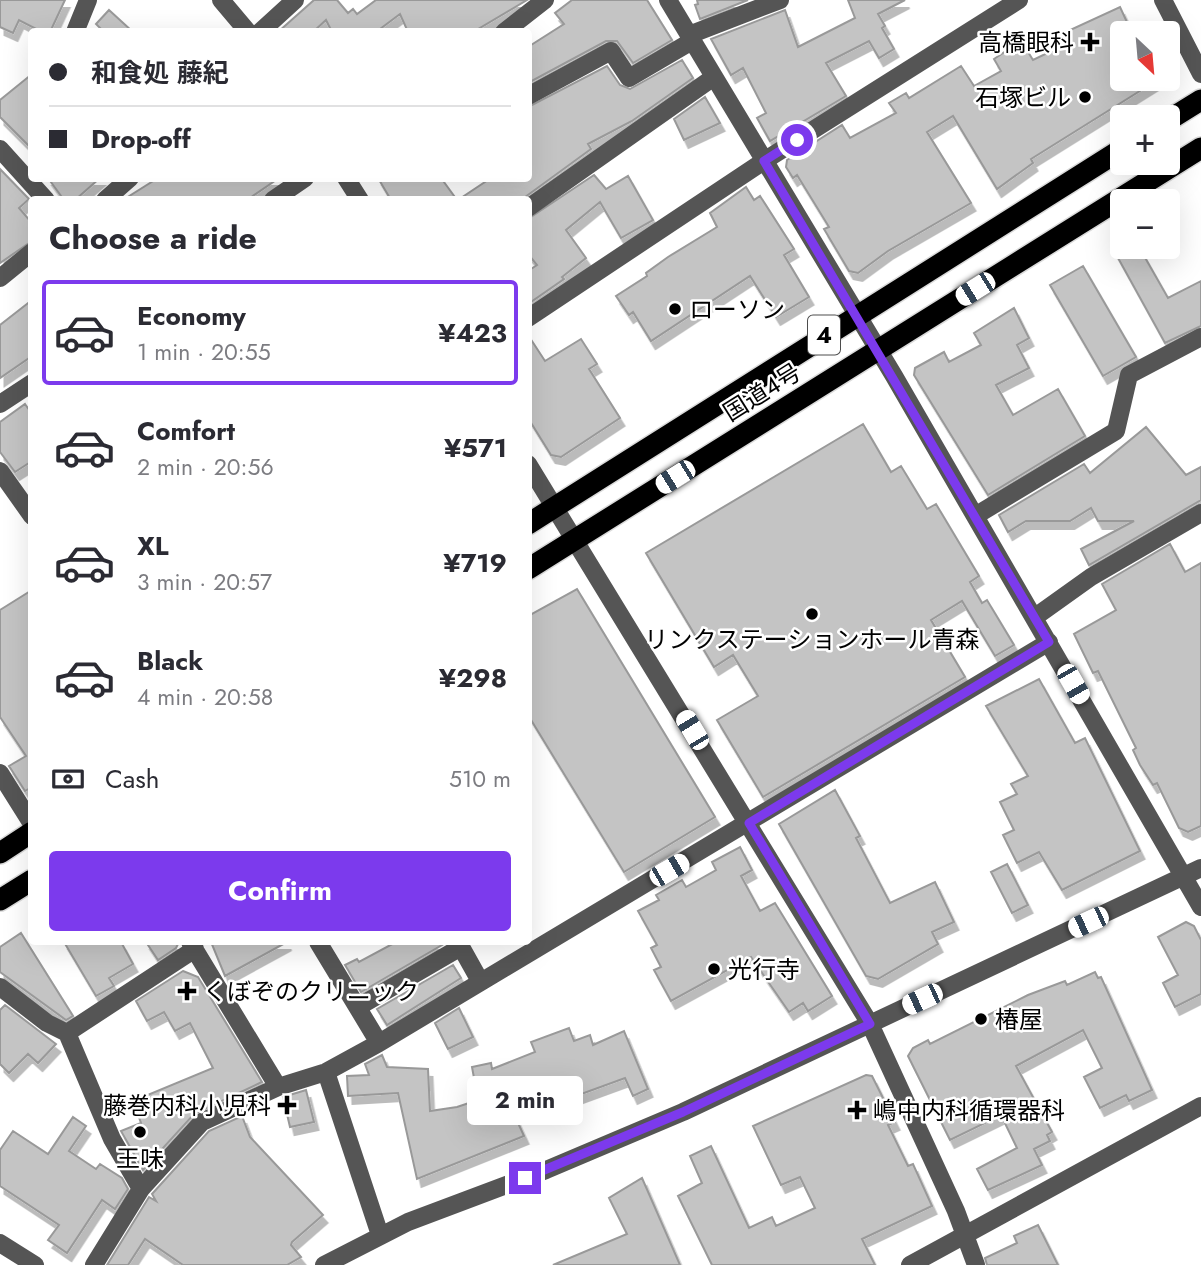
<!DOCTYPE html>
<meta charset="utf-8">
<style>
body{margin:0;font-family:Jost,"Noto Sans JP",sans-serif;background:#f7f7f7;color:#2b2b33;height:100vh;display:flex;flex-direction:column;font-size:26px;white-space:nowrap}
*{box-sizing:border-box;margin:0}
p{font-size:23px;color:#7c7c81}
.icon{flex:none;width:38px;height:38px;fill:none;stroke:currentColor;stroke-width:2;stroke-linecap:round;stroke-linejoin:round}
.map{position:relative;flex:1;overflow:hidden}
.sheet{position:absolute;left:28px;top:196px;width:504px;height:749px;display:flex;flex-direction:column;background:#fff;border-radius:7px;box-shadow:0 7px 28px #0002}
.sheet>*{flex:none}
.guide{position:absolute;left:28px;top:28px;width:504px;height:154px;border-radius:7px;box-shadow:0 7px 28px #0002;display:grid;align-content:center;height:154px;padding:0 21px;background:#fff}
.needle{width:46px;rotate:154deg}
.buttons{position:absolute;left:1110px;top:21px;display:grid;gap:14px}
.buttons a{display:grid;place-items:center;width:70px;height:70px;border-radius:7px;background:#fff;box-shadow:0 7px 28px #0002;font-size:35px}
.end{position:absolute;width:32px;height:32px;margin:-16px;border:9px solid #7c3aed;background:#fff;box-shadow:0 0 0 4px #fff}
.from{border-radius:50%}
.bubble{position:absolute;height:49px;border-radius:7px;background:#fff;box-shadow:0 7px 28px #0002;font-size:23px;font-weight:700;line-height:49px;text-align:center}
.car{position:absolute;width:21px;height:42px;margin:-21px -10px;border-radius:9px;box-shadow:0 0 5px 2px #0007;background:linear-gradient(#fff 24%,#345 0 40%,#fff 0 76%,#345 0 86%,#fff 0)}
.guide b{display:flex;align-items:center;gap:24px;height:66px;font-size:26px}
.guide b+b{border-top:2px solid #e1e1e2}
.guide i{width:18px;height:18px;background:#2b2b33}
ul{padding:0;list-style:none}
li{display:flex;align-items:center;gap:21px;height:105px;margin:0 14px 10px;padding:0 7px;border:4px solid transparent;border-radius:7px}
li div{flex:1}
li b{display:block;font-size:26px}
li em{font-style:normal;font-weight:700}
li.on{border-color:#7c3aed}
li>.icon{width:63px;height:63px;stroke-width:1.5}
h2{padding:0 21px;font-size:32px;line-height:84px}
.pay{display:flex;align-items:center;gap:18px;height:77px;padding:0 21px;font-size:26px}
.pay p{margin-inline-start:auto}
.action{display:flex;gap:14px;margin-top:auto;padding:14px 21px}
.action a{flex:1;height:80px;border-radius:7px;background:#7c3aed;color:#fff;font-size:28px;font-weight:700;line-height:80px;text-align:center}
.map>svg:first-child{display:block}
.building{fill:#c4c4c4;stroke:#999;stroke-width:2;filter:url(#shadow)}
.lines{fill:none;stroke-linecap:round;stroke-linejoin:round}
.highway-casing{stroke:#dbdbdb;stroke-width:24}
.minor{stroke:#555;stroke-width:18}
.highway{stroke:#000;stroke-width:21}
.route{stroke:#7c3aed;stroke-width:9}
.poi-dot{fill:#000;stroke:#fff;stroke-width:2.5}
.labels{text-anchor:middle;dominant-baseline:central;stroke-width:5;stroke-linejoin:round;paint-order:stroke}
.shield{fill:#fff;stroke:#4c4c4c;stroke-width:2}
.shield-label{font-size:23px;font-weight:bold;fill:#000}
.poi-label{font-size:24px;fill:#000;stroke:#fff;text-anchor:start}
.street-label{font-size:24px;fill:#000;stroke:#fff}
</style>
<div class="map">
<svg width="1201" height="1265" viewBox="0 0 1201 1265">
<defs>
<filter id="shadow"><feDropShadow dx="4.5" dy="8" stdDeviation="0" flood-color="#0004"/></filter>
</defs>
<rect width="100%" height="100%" fill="#fff"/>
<path class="building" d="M0,0H65L50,32H42L19,20L13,33L0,27Z
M314,0H337L348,13L353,9L357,14L376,0H527L473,32H408L400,14L376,32H332L326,20L313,32H278Z
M572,0H647L672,40L633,63L617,41H606L528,83V47L564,24L555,13Z
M697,0H748L700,19L695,5L698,4Z
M848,0H905L878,14L885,26L882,28L894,49L879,58L869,41L826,63L846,96L770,141L757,118L766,113L743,68L731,75L711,39L785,10L798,47L855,18Z
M1120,7L1132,33H1122V79H1159L1031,159L1033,163L997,189L953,116L927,132L971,203L888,251L858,273L849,271L824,229L829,227L797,175L793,178L786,167L787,160L842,125L850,138L896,113L889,103L906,93L909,98L961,66L974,86L1001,71L994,59L1021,41L1033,60L1060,47L1055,37Z
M109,10L133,32H104L96,24Z
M682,60L693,78L632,121L588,144L591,149L521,200H458L491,178H528V107L607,66L620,85L630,89Z
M32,74V149L0,117V100Z
M705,97L720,123L684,140L674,119Z
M0,169L29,199L19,208L32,223V241L0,263Z
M594,175L606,189L628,176L653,220L621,238L600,202L566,230L586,258L562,277L564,279L528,304V271L537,265L528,254V219Z
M48,178H100L75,200H64Z
M158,178H279L247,200H123Z
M378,178H441L457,200H391Z
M746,187L754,200L760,196L794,249L784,255L809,297L776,317L750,276L651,341L633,312L629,315L616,296L647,276L646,273L668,257L717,227L710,213Z
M1112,247H1139L1168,298L1201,281V326L1165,343Z
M1083,266L1136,357L1103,376L1050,285Z
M32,300V356L0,378V325Z
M1014,308L1029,338L1017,345L1029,368L996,385L1013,415L1058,389L1085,436L988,495L914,375L915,368L944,352L949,362L981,345L974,333Z
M528,335L545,361L581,339L597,364L589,369L620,418L561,457L551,455L528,418Z
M25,404L32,414V461L15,472L0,452V422Z
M863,424L891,472L901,466L927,509L936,504L979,576L970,582L982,603L987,600L1014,645L995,656L962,601L931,620L965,677L763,797L717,720L758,696L733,655L714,667L646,553Z
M1146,427L1186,475L1201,467V500L1089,565L1081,549L1134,521H1098L1091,508L1070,521H1026L1008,532L999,515L1084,464L1090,473Z
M1170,544L1185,572L1201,563V826L1188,832L1179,828L1157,783L1153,785L1140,765L1133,750L1136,748L1098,671L1093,673L1074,634L1116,610L1102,584Z
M577,589L715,817L624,872L528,715V616Z
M32,590V787L25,791L9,766L26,756L0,717V610Z
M1039,679L1075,743L1085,738L1140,851L1062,890L1039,852L1017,863L1003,835L1014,830L1000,802L1017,794L1011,784L1028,776L986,706Z
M835,790L860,836L856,838L890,903L935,882L954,922L932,932L938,944L878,979L866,976L779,824Z
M740,847L752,870L741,876L760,911L775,903L832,996L808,1011L803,1003L789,1012L751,957L671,1001L654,970L661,967L651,948L657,945L638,911L659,900L656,895L682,880L686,887L716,870L712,862Z
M1007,864L1028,905L1012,913L991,872Z
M1186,922L1194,926L1201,940V994L1175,1007L1163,983L1178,975L1158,937Z
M21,933L73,1016L66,1020L0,972V947Z
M64,942H121L133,964L109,978L114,986L96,996Z
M146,942H179L176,948L158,960Z
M211,942H287L225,976Z
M396,942H439L442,945L361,992L345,965L357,959L359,962Z
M453,965L461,978L387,1025L377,1009Z
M183,971L198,977L262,1082L194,1114L143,1170L121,1131L141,1123L133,1101L213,1068L190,1023L175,1031L164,1012L147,1021L136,1001Z
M1095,972L1098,978L1101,977L1152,1090L1129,1101L1126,1095L1100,1108L1084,1077L1102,1068L1083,1030L1016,1066L1052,1132L1047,1135L1050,1141L1034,1149L1042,1165L988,1190L977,1169L1017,1148L1001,1115L950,1140L908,1056L913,1048L928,1040L930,1044L1028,995L1065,981L1067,985Z
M5,1005L56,1044L38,1063L28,1054L9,1073L0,1064V1010Z
M459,1008L473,1037L448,1049L435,1023Z
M569,1028L574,1041L590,1035L593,1045L624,1031L648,1089L633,1096L625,1078L554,1104L547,1086L508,1101L524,1136L417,1179L398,1093L348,1096L347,1076L369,1075L365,1064L382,1055L387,1067L428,1069L430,1111L457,1107L478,1100L472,1067L491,1063L492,1069L535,1052L531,1042Z
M866,1075L872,1076L895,1122L888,1125L908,1166L913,1164L932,1206L862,1239L875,1265H712L678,1196L702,1183L690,1156L711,1146L749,1228L772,1217L776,1226L815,1208L800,1177L781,1185L753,1126Z
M306,1090L314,1122L290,1127L283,1097Z
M242,1116L250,1137L323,1215L292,1242L291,1245L301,1257L287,1265H183L145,1239L128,1265H107L149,1197L156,1201L152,1194L209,1131Z
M73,1117L86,1126L69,1151L96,1169L100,1164L122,1178L128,1189L115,1209L102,1200L67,1253L48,1240L59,1225L0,1186V1150L13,1131L48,1154Z
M642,1178L680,1265H553L627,1234L609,1198Z
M1038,1225L1058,1265H987L985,1258L1017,1243L1014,1236Z"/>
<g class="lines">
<defs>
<path id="highway" d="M1167,121L1201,100
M528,524L1122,149
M528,569L1201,148
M0,853L32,832
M0,900L32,880"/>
</defs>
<use href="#highway" class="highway-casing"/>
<path class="minor" d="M221,0L248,32
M668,0L894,376L1201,907
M1163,0L1201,74
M75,32L88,0
M260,32L295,0
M504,32L545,0
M689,35L780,0
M528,96L611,51L629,78L692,41
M0,149L46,200
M346,178L360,200
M105,200L130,178
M273,200L305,178
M528,208L714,77
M0,278L32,252
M528,318L764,161L1019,0
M0,404L32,383
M528,464L870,1024L956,1211L976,1265
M0,471L32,516
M975,516L1116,431L1129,375L1201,337
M1035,617L1091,577L1201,513
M0,773L32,824
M190,942L278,1087
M318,942L379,1043
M0,987L47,1023L67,1033L112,1139L141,1189
M358,1007L461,947L480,981
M67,1033L195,949
M326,1072L380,1235
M0,1243L35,1265
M94,1265L141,1189L202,1122L278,1087L326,1072L379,1043L1049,642
M324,1265L408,1222L546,1170L683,1112L1201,868
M910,1265L1201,1106"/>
<use href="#highway" class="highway"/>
</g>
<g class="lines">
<path class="route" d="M525,1178L683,1112L870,1024L749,823L1049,642L764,161L797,140"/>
</g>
<g class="poi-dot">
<path d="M1086.5 31.5h7v7h7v7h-7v7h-7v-7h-7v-7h7z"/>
<circle cx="1085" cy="97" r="7"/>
<circle cx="675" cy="309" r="7"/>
<circle cx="812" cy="614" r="7"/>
<circle cx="714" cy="969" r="7"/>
<path d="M183.5 980.5h7v7h7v7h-7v7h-7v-7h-7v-7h7z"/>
<circle cx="981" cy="1019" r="7"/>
<path d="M283.5 1094.5h7v7h7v7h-7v7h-7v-7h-7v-7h7z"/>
<path d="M853.5 1099.5h7v7h7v7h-7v7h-7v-7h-7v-7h7z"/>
<circle cx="140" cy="1132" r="7"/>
</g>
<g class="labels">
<rect class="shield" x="808" y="315.5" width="32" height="39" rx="5"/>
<g class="shield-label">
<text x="824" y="335">4</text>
</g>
<g class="poi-label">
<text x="1074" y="42" text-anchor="end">高橋眼科</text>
<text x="1071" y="97" text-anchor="end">石塚ビル</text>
<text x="689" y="309">ローソン</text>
<text x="812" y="639" text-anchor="middle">リンクステーションホール青森</text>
<text x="728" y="969">光行寺</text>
<text x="203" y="991">くぼぞのクリニック</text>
<text x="995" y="1019">椿屋</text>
<text x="271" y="1105" text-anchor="end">藤巻内科小児科</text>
<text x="873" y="1110">嶋中内科循環器科</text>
<text x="140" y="1158" text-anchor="middle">王味</text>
</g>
<g class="street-label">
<text transform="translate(762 392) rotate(-32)">国道4号</text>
</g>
</g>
</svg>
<div class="buttons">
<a><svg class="needle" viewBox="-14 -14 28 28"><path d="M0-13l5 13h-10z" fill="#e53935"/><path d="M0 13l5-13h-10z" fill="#7c7c81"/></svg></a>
<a>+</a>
<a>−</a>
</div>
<i class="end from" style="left:797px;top:140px"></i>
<i class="end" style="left:525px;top:1178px"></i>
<div class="bubble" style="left:467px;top:1076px;width:116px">2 min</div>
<i class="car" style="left:975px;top:289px;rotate:238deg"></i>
<i class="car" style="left:675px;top:477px;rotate:238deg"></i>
<i class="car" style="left:1073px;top:684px;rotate:150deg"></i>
<i class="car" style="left:692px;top:730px;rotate:329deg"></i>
<i class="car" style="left:669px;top:870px;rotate:60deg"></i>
<i class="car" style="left:1088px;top:922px;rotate:245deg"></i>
<i class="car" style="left:922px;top:999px;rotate:245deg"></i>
<div class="guide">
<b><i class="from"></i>和食処 藤紀</b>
<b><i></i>Drop-off</b>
</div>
<section class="sheet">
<h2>Choose a ride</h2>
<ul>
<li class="on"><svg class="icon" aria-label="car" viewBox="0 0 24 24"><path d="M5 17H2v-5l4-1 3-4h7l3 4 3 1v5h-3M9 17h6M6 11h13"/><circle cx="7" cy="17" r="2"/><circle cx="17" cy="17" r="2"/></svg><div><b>Economy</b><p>1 min · 20:55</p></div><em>¥423</em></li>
<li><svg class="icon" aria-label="car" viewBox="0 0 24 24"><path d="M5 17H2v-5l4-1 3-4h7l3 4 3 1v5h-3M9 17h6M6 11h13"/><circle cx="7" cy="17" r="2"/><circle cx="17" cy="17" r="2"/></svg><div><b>Comfort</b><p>2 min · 20:56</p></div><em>¥571</em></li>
<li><svg class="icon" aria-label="car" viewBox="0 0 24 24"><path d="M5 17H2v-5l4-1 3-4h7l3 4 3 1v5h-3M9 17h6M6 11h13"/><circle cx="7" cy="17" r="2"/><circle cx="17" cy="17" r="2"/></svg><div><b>XL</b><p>3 min · 20:57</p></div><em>¥719</em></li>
<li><svg class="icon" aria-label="car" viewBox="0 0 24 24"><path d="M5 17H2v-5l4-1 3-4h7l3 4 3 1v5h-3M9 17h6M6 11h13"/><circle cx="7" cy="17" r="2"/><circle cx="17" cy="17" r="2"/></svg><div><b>Black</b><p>4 min · 20:58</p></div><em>¥298</em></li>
</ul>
<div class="pay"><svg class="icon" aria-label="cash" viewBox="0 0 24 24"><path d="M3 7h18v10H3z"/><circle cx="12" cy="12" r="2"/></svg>Cash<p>510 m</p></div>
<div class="action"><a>Confirm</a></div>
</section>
</div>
